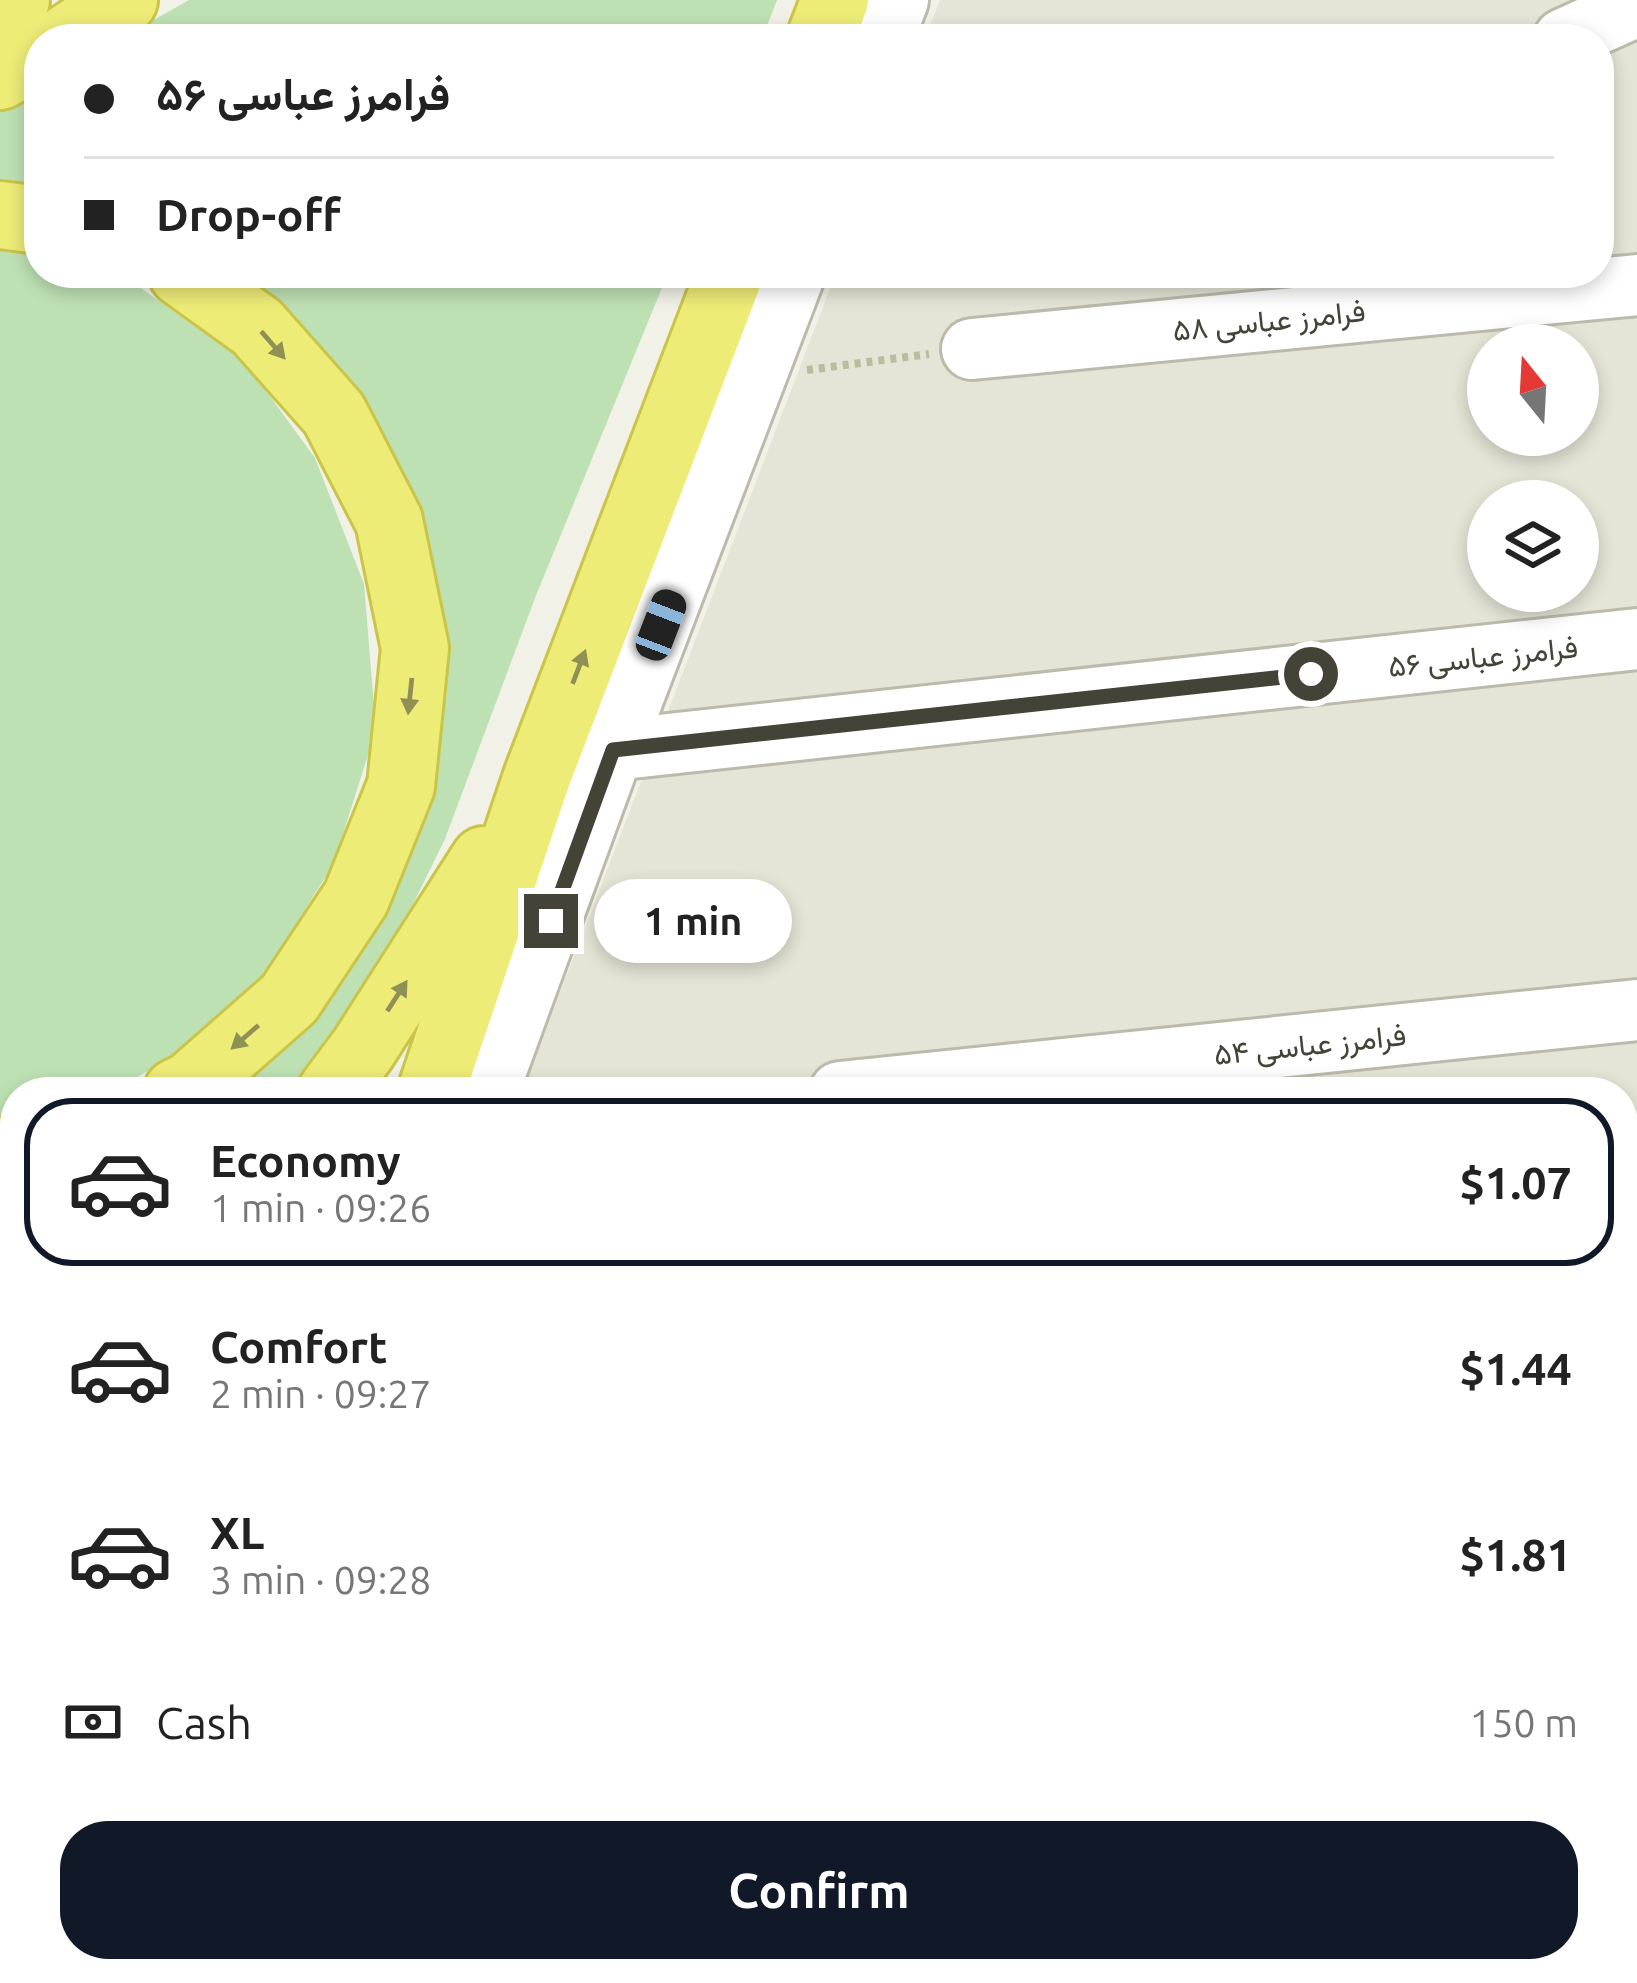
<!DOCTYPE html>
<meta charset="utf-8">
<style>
body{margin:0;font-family:Ubuntu,Vazirmatn,sans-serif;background:#f2f2f2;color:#222;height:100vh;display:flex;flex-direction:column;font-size:45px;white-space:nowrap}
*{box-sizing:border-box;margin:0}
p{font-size:39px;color:#767676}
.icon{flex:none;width:66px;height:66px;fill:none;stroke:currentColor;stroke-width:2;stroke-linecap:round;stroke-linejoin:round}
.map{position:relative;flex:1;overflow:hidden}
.details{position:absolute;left:0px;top:1077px;width:1638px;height:906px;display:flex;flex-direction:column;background:#fff;border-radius:48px 48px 0 0;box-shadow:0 6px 18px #0003}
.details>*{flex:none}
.hud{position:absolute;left:24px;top:24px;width:1590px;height:264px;border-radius:48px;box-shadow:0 6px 18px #0003;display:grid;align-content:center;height:264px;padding:0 60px;background:#fff}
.needle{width:78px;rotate:342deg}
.fabs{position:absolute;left:1467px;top:324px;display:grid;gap:24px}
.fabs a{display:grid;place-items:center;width:132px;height:132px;border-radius:50%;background:#fff;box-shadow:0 6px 18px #0003;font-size:60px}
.end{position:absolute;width:54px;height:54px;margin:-27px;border:15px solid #434337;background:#fff;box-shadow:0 0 0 6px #fff}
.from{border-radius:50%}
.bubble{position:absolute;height:84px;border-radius:42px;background:#fff;box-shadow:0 6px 18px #0003;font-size:39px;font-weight:600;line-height:84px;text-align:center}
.car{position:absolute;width:36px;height:72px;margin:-36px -18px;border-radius:15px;box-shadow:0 0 9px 3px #0007;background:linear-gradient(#222 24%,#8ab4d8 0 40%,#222 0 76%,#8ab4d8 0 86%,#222 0)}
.hud b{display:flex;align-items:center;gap:42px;height:114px;font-size:45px}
.hud b+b{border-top:3px solid #e0e0e0}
.hud i{width:30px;height:30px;background:#222}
ul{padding:21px 0 0;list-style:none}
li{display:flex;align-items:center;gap:36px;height:168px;margin:0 24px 18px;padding:0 36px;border:6px solid transparent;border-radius:48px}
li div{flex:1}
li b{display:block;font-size:45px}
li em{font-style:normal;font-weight:600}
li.active{border-color:#111827}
li>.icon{width:108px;height:108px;stroke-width:1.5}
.pay{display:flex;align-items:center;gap:30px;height:132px;padding:0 60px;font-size:45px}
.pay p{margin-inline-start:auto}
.button{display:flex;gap:24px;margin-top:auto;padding:24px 60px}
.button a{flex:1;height:138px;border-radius:48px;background:#111827;color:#fff;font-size:48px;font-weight:600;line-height:138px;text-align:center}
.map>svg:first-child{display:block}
.residential{fill:#e4e5d6;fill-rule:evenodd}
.green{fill:#bee1b4}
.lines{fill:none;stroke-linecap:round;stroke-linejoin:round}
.minor-casing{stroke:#bcbbab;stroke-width:66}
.highway-casing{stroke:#cac548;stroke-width:72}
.path{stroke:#bcbb9e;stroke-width:8;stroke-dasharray:6 6;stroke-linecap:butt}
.minor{stroke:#fff;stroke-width:60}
.highway{stroke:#edec77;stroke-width:66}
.oneway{fill:#908f54}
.route{stroke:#434337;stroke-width:15}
.labels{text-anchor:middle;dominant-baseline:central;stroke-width:9;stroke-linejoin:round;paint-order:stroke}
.street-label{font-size:30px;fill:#434337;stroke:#fff}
</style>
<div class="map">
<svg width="1637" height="1983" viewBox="0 0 1637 1983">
<rect width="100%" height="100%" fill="#f1f1e7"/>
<path class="residential" d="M940,0H1637V1901L1623,1903V1092H522L836,273H1599V39H925ZM1488,345H1578V435H1488ZM1488,501H1578V591H1488Z
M187,1968H963L852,1979L851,1983H181Z"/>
<path class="green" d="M189,0H777L762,39H120Z
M39,85V185L0,179V107Z
M0,245L39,254V273H97L138,286L245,362L315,458L364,584L376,730L333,865L265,973L185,1051L109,1092H15V1119L0,1122Z
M241,273H668L535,598L445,839L393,945L320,1056L289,1092H231L299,1036L373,935L423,822L447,692L428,547L358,389Z
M15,1186V1369L0,1381V1189Z
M15,1455V1968H53L48,1983H0V1465Z"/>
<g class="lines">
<defs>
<path id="minor" d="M883,39L898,0
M1564,39L1637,6
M972,349L1637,285
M613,750L1637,639
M488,1092L613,750L795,273
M840,1092L1637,1010
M1623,1372L1637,1371
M1623,1728L1637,1726
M1623,1943L1637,1941
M885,1968L886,1983
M143,1983L149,1968
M1194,1983L1353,1968"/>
<path id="highway" d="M0,8L16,0
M66,39L124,0
M820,39L835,0
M0,76L39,54
M0,215L39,220
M177,1092L190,1086L289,999L356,898L401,786L415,648L389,521L334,414L257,327L182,273
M331,1092L363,1049L484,860
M431,1092L537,777L730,273
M0,1152L15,1150
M0,1429L15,1419
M86,1983L92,1968"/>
</defs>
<use href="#minor" class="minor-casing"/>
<use href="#highway" class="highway-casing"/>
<path class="path" d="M807,370L929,354"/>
<use href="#minor" class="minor"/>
<use href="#highway" class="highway"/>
</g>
<defs><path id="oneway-solid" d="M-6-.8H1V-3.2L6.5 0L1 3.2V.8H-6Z" transform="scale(3)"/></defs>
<g class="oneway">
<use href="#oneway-solid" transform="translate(273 345) rotate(49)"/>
<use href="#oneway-solid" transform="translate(579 667) rotate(-69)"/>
<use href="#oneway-solid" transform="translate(410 696) rotate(96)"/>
<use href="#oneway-solid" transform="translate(397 996) rotate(-57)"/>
<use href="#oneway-solid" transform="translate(245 1037) rotate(139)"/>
</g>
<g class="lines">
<path class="route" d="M551,921L613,750L1311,674"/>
</g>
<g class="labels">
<g class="street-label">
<text transform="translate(1269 320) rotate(-6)">فرامرز عباسی ۵۸</text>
<text transform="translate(1483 656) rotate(-6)">فرامرز عباسی ۵۶</text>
<text transform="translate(1310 1044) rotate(-6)">فرامرز عباسی ۵۴</text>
</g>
</g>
</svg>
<div class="fabs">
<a><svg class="needle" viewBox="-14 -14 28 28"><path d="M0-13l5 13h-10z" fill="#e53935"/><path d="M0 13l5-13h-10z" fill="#767676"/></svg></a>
<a><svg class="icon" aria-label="layers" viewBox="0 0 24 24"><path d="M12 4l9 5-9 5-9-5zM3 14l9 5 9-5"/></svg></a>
</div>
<i class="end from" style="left:1311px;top:674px"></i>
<i class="end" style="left:551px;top:921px"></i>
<div class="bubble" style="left:594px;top:879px;width:198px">1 min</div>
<i class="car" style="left:661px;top:625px;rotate:21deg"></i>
<div class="hud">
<b><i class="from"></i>فرامرز عباسی ۵۶</b>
<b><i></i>Drop-off</b>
</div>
<section class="details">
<ul>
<li class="active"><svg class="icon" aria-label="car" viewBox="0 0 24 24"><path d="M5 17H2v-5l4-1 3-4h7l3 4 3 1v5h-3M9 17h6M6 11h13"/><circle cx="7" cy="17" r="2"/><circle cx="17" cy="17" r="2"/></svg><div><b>Economy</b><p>1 min · 09:26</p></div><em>$1.07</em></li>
<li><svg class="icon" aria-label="car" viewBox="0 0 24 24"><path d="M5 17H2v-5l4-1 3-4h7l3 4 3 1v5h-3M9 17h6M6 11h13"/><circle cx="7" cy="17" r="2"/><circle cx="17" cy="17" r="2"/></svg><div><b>Comfort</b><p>2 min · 09:27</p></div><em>$1.44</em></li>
<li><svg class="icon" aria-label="car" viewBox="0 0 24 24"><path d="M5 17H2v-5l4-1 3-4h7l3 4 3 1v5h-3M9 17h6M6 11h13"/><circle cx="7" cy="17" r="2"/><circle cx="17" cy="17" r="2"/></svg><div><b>XL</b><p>3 min · 09:28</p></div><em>$1.81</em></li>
</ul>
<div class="pay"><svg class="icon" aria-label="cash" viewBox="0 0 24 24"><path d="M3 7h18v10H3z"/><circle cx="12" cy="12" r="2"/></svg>Cash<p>150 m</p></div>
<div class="button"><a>Confirm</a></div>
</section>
</div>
